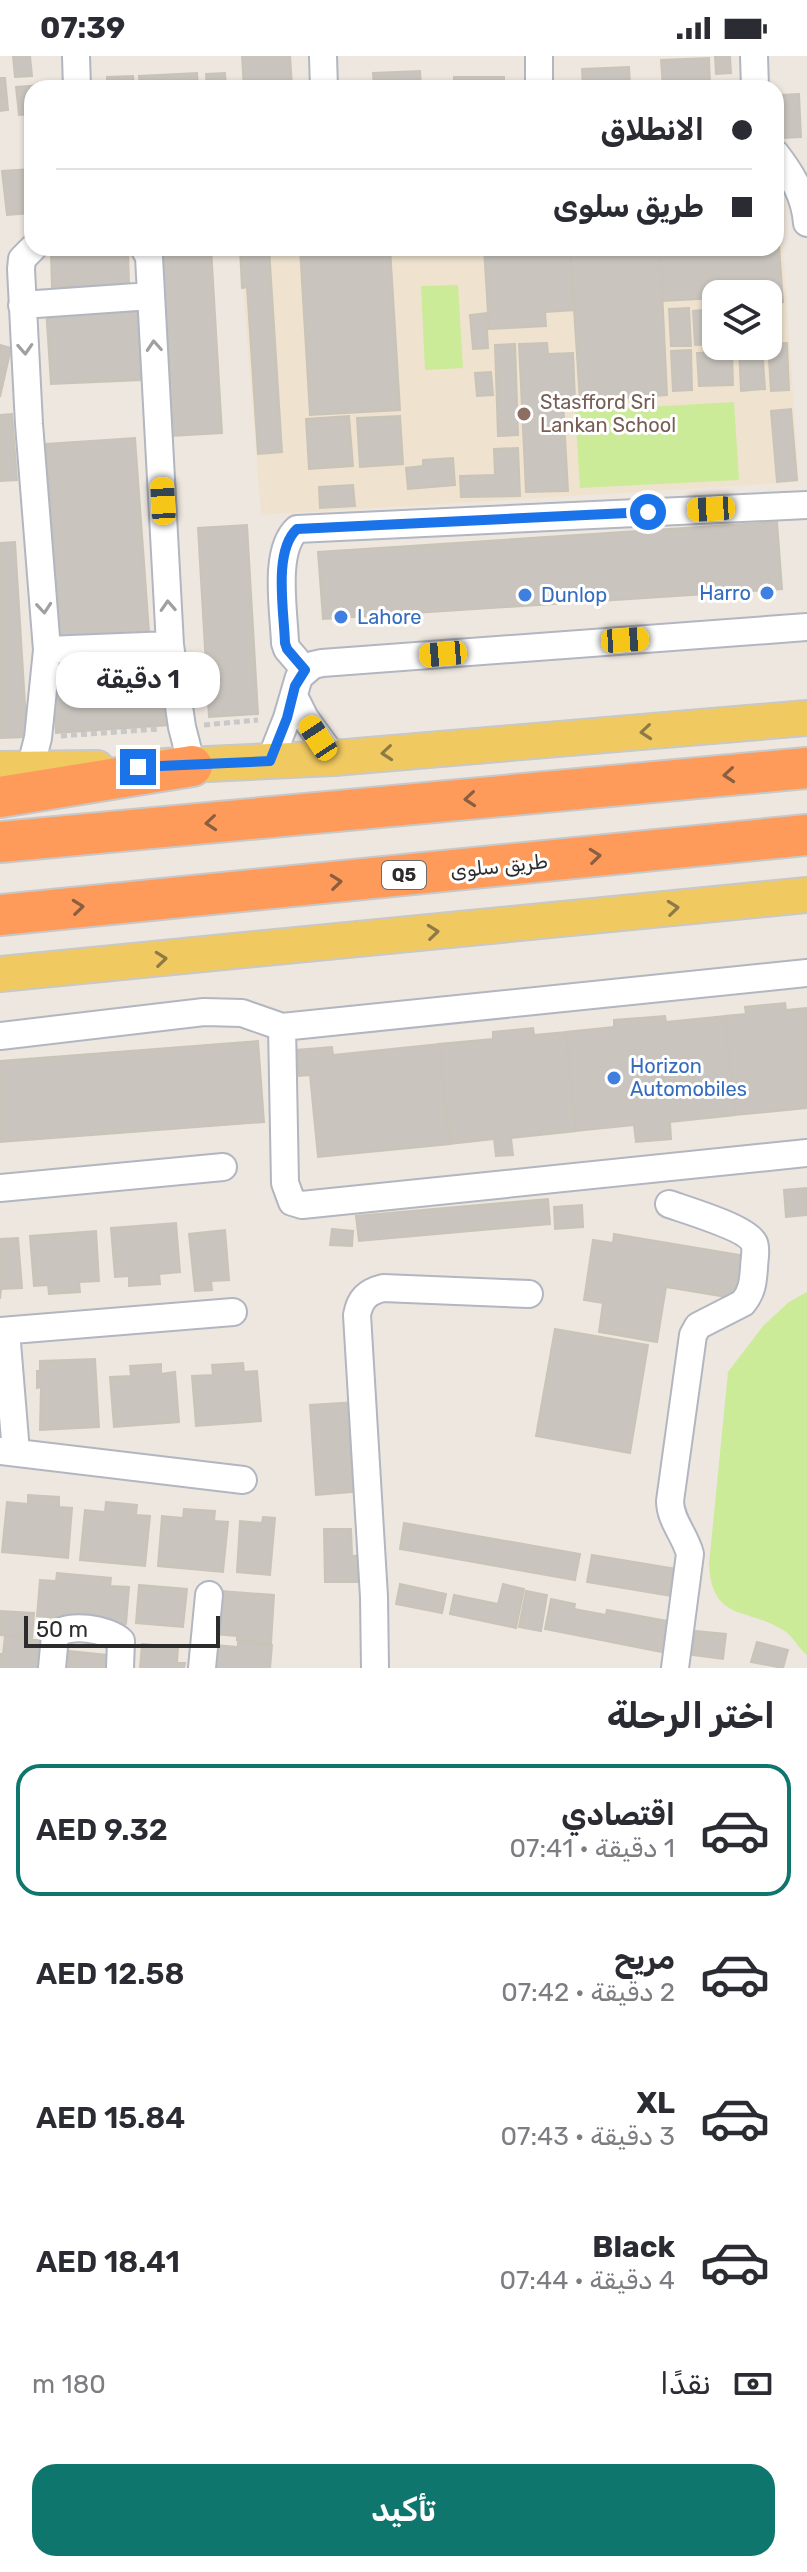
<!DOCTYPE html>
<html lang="ar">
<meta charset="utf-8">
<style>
body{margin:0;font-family:Rubik,Vazirmatn,sans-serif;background:#f2f2f3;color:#2b2b33;direction:rtl;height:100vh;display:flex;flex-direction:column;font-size:30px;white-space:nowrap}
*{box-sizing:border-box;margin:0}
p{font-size:26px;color:#7c7c81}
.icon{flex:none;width:44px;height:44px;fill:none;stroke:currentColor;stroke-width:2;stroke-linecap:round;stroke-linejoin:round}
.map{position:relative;height:1612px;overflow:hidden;direction:ltr}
.side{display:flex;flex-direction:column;background:#fff;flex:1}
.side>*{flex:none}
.hud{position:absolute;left:24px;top:24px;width:760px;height:176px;border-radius:24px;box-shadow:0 2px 6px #0004;direction:rtl;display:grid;align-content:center;height:176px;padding:0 32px;background:#fff}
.fabs{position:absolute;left:702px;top:224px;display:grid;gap:16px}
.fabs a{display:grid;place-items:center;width:80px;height:80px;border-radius:16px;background:#fff;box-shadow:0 2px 6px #0004;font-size:40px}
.scale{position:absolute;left:24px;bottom:20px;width:196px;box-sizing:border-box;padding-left:8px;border:4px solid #2c2c2c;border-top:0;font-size:22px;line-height:28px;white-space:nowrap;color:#2c2c2c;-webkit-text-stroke:6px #fff;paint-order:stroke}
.end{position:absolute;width:36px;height:36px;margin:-18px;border:10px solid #1a73e8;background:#fff;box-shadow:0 0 0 4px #fff}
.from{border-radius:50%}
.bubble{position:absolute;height:56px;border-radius:24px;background:#fff;box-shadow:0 2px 6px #0004;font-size:26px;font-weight:600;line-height:56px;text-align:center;direction:rtl}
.car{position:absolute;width:24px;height:48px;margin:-24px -12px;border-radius:10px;box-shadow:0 0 6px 2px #0007;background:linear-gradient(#f5c518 24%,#345 0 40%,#f5c518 0 76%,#345 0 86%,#f5c518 0)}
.hud b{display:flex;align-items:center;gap:28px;height:76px;font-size:30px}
.hud b+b{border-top:2px solid #e1e1e2}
.hud i{width:20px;height:20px;background:#2b2b33}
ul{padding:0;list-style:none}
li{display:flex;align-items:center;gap:24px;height:132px;margin:0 16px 12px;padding:0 16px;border:4px solid transparent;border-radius:24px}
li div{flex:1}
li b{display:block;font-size:30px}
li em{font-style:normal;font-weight:600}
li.on{border-color:#0f766e}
li>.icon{width:72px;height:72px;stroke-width:1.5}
h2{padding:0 32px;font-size:36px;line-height:96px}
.pay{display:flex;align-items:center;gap:20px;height:88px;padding:0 32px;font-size:30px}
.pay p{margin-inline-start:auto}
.primary-button{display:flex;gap:16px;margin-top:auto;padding:16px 32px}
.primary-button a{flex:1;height:92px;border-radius:24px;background:#0f766e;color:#fff;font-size:32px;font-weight:600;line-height:92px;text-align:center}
.status{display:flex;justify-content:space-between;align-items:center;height:56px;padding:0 40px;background:#fff;direction:ltr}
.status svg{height:22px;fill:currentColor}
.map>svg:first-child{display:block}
.education{fill:#efe3cf;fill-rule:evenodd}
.pitch{fill:#cbeb98}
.building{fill:#c9c4be;stroke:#c9c3b8;stroke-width:2}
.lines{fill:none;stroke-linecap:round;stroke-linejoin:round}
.minor-casing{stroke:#b2b6c0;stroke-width:30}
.major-casing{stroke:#c8c8c8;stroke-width:38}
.highway-casing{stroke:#c8c8c8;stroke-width:44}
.path{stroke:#c8c8c8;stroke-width:5;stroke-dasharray:6 4;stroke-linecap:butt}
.minor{stroke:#fff;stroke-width:26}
.major{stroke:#f1c961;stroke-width:34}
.highway{stroke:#fe9a5a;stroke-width:40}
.oneway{stroke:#a0a0a0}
.oneway2{stroke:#8e7a46}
.oneway3{stroke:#8a5e41}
.route{stroke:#1a73e8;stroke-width:10}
.education-dot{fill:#8d6e63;stroke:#fff;stroke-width:3}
.shop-dot{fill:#3f7fe0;stroke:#fff;stroke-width:3}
.labels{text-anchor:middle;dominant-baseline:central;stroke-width:6;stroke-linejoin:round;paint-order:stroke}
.shield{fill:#fff;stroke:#6b6b6b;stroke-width:2}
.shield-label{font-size:18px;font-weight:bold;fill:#2c2c2c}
.education-label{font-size:20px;fill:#785e54;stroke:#fff;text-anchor:start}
.shop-label{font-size:20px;fill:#366cbe;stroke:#fff;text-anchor:start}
.street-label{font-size:20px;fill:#2c2c2c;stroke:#fff}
</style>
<div class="status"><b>07:39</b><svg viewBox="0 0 49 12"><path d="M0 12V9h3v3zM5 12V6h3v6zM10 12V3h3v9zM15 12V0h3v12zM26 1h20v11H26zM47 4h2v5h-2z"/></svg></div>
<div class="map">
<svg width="807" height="1612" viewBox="0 0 807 1612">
<rect width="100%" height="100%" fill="#eee7df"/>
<path class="education" d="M779,133L799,426L261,459L240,192H776V134ZM716,238H768V290H716Z"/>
<path class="pitch" d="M458,229L463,312L425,314L421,230Z
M734,346L739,424L580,432L575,355Z
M807,1236V1599C799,1593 794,1582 786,1576C749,1550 712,1568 709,1508L728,1316L763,1270L789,1246Z"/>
<path class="building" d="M13,0H30L32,20L15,21Z
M242,0H290L292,30L244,32Z
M715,0H730L731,17L716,18Z
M709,2L710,32H663L661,4Z
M629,11L630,32H583L582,13Z
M420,15L421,32H374L373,17Z
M197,17L198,32H140L139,20Z
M225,17L226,32H207L206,18Z
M133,20L134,32H107V21Z
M454,21H504V32H454Z
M0,22H5L8,54L0,55Z
M42,29V32H32V58L19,59L16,31Z
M799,38L801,81L782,82L780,39Z
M32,113V157L7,159L2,115Z
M776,147L783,246L771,247V238H716V242L663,245L660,192H776Z
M160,192H211L222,377L171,380Z
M240,192H269L282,396L258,398L247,231L242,232Z
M300,192H390L400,354L310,359Z
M484,192H570L575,254L545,256L546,270L489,273Z
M570,192H660L667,339L580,345Z
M128,195L129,229L52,231L51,197Z
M137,248L142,324L51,328L46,252Z
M689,252L691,290H671L669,253Z
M716,253V288L695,289L693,255Z
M486,257L488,292L473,293L470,259Z
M547,287L548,298L573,297L575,344L563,345L568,435L526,436L519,288Z
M787,287L789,334L771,335L768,288Z
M515,288L518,379L498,380L495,289Z
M0,289L11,292L0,341Z
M762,291L765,333L741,335L739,292Z
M691,294L692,334L673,335L671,295Z
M732,296L733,329L699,330L697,297Z
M491,316L493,339L477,340L475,317Z
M791,353L797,424L777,426L771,355Z
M12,358L17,424L0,425V359Z
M349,360L353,410L309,413L306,363Z
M400,360L403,408L360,411L357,362Z
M135,382L149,576L60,584L46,388Z
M518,392L520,440L461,441L460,420L495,419L494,393Z
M453,402L455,429L408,433L406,412L423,410V404Z
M353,429L355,450L320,452L319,431Z
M777,466L782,533L323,563L318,496Z
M247,469L258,658L209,661L198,472Z
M15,486L27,681L0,682V487Z
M167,628L170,669L56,677L53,635Z
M785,947L786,954L807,952V1052L735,1059L725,960L746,958L745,951Z
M665,960L666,966L725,960L735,1059L670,1066L671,1083L636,1086L634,1069L576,1075L566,976L614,971V964Z
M533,972L534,979L566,976L576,1075L511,1082L513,1099L496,1100L494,1083L450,1088L439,988L493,983V976Z
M258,985L264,1066L0,1086V1005Z
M439,988L450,1088L318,1101L310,1019L299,1020L296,994L332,991L333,999Z
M807,1132V1159L786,1161L784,1134Z
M548,1143L550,1168L359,1185L356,1160Z
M582,1149L583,1171L555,1173L554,1151Z
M176,1167L180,1216L159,1218L160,1228L129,1230V1220L115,1221L111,1172Z
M332,1173L353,1175L352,1190L330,1189Z
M225,1174L229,1224L211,1225L212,1234L195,1235L189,1178Z
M96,1175L99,1225L79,1226L80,1236L49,1238L48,1229L34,1230L30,1180Z
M614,1178L746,1200L739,1243L666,1231L657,1286L599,1276L603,1247L584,1244L593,1184L613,1187Z
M18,1182L22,1232L1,1233L0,1243V1183Z
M555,1273L648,1289L630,1397L536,1380Z
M95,1303L99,1371L40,1374L41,1331L37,1332V1315H40V1305Z
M243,1307L244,1316L257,1315L261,1365L196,1370L192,1320L213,1319L212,1309Z
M161,1308V1318L175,1316L179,1366L114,1371L110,1321L131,1320L130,1310Z
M357,1346L363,1435L316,1439L310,1349Z
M28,1439L59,1441V1451L72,1452L68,1502L2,1496L7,1446L28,1448Z
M106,1446L137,1449L136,1459L150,1460L145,1510L80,1504L85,1454L105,1456Z
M184,1453L215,1455L214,1465L228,1466L223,1516L158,1510L162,1460L183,1462Z
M263,1461L275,1462L270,1519L237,1516L240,1465L262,1467Z
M404,1467L580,1498L575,1524L400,1493Z
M324,1473H351L352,1500L369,1499L370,1526H325Z
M592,1499L683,1514L678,1541L587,1526Z
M57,1517L111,1522L110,1530L129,1531L126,1568L37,1560L40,1524L56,1525Z
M400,1528L446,1538L442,1557L396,1548Z
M503,1528L524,1533L516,1572L450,1558L454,1539L498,1548Z
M139,1529L187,1533L183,1571L136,1567Z
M221,1535L274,1539L271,1587L237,1584V1580L215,1578Z
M526,1535L547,1539L541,1575L519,1571Z
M551,1543L575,1548L574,1553L606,1559L607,1554L673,1566L667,1597L545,1573Z
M0,1555L34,1557L32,1582L0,1579Z
M695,1575L726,1578L723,1603L692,1599Z
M5,1580L41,1584L39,1612H0V1598H3Z
M238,1586L272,1589L270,1612H217V1609H214L215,1589L238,1591Z
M757,1586L788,1594L783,1612L751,1606Z
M142,1588L178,1591L177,1607H185L184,1612H140Z
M69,1595L107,1599L105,1612H68Z"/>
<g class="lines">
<defs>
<path id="minor" d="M76,0L77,32
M323,0L324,32
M539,0V32
M754,0L755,32
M776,98C792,119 805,140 807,167
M144,192L149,201L170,589L182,671L192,710
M22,249L151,240
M47,594L170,589
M305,614L287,593L285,587C284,555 273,495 297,473L807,449
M294,640L305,662L334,702
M270,705L287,662L299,621L313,609L322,607L807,571
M30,713L38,682L47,594L29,368L21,213L22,203L33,192
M282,971L285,1127L292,1146L302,1149L807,1097
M0,980L204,956L242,957L282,971L807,917
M0,1132L223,1111
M669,1148C686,1154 747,1172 754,1187C757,1194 754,1204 754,1212C753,1226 752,1236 743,1247L698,1270L693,1279L670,1445C670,1464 685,1479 690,1498L675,1612
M0,1275L233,1256
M6,1275L16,1396
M0,1395L243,1424
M52,1612L55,1580C67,1566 109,1573 121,1585L120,1612
M202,1612L209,1539
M375,1612L374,1541L357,1259C360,1243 367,1236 383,1232L529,1238"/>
<path id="major" d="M165,710L334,702L807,662
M0,713L97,712
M0,918L807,839"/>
<path id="highway" d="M0,741L192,710
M0,786L807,712
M0,859L807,779"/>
</defs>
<use href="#minor" class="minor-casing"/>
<use href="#major" class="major-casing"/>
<use href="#highway" class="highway-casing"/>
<path class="path" d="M204,669L258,664
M61,680L159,673"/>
<use href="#minor" class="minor"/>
<use href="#major" class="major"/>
<use href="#highway" class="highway"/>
</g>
<defs><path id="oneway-chevron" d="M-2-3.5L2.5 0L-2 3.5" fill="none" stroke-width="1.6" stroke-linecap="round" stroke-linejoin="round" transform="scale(2)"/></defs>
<g class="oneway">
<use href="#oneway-chevron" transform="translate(154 290) rotate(-94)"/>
<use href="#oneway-chevron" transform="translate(25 293) rotate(87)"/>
<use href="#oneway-chevron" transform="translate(168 550) rotate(-93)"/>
<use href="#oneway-chevron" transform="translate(44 552) rotate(85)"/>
</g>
<g class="oneway2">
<use href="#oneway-chevron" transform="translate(646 676) rotate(175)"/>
<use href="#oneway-chevron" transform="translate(387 697) rotate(175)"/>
<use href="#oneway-chevron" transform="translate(673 852) rotate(-6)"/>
<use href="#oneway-chevron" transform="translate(433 876) rotate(-6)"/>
<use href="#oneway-chevron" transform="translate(161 903) rotate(-6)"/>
</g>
<g class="oneway3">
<use href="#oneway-chevron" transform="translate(729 719) rotate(175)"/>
<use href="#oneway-chevron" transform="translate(470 743) rotate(175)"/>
<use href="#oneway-chevron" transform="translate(211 767) rotate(175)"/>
<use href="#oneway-chevron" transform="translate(595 800) rotate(-6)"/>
<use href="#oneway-chevron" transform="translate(336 826) rotate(-6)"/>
<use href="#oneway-chevron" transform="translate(78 851) rotate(-6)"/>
</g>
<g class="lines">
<path class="route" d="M138,711L270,705L287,662L295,630L305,614L287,593L285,587C284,555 273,495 297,473L648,456"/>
</g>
<circle class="education-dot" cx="524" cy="358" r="8"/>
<g class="shop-dot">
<circle cx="767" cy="537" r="8"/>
<circle cx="525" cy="539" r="8"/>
<circle cx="341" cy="561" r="8"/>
<circle cx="614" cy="1022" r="8"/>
</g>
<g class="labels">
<rect class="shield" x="382" y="805" width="44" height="28" rx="6"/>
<g class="shield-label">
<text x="404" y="819">Q5</text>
</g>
<g class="education-label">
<text x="540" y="346">Stasfford Sri<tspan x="540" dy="23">Lankan School</tspan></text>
</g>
<g class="shop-label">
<text x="751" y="537" text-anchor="end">Harro</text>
<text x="541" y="539">Dunlop</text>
<text x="357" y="561">Lahore</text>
<text x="630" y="1010">Horizon<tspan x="630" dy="23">Automobiles</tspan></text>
</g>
<g class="street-label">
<text transform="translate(499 810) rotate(-6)">طريق سلوى</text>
</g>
</g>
</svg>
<div class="fabs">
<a><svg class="icon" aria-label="layers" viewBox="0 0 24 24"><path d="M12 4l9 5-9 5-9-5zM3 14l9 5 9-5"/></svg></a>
</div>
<div class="scale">50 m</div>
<i class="end from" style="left:648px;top:456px"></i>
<i class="end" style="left:138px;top:711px"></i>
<div class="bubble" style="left:56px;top:596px;width:164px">1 دقيقة</div>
<i class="car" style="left:163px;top:445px;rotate:357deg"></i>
<i class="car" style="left:711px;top:453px;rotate:267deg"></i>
<i class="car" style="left:625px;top:584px;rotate:86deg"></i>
<i class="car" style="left:443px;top:598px;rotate:265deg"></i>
<i class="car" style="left:318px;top:682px;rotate:327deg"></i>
<div class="hud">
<b><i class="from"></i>الانطلاق</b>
<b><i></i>طريق سلوى</b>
</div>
</div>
<section class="side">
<h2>اختر الرحلة</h2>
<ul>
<li class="on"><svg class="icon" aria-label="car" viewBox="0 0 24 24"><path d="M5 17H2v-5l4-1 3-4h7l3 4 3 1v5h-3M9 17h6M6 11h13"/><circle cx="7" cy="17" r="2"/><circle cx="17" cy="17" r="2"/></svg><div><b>اقتصادي</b><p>1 دقيقة · 07:41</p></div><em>AED 9.32</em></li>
<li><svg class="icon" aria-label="car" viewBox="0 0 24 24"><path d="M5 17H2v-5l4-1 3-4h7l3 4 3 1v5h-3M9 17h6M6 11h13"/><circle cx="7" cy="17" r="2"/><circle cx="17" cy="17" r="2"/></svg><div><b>مريح</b><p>2 دقيقة · 07:42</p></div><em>AED 12.58</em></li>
<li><svg class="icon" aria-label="car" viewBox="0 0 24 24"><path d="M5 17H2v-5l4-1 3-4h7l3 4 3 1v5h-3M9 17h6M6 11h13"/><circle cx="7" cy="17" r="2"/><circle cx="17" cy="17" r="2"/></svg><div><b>XL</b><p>3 دقيقة · 07:43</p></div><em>AED 15.84</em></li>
<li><svg class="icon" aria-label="car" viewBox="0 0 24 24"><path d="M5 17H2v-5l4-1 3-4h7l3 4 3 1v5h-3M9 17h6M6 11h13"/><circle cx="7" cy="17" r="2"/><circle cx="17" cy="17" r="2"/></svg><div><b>Black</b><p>4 دقيقة · 07:44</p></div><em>AED 18.41</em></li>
</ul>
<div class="pay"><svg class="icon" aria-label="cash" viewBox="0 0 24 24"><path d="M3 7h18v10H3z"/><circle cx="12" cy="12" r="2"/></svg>نقدًا<p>180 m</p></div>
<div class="primary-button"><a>تأكيد</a></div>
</section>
